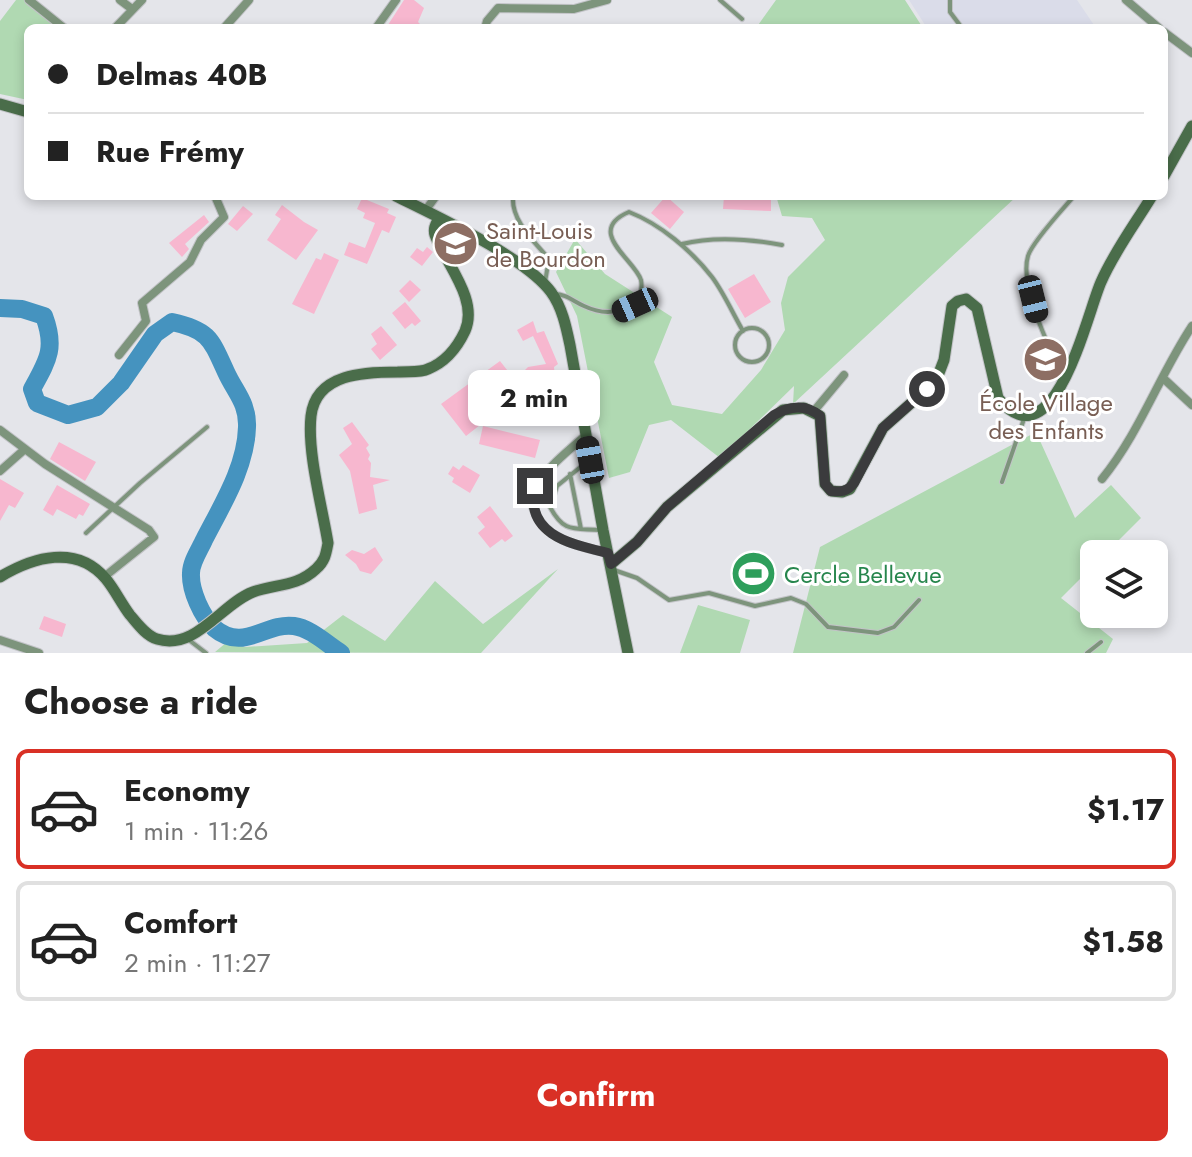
<!DOCTYPE html>
<meta charset="utf-8">
<style>
body{margin:0;font-family:Jost,sans-serif;background:#f2f2f2;color:#222;height:100vh;display:flex;flex-direction:column;font-size:30px;white-space:nowrap}
*{box-sizing:border-box;margin:0}
p{font-size:26px;color:#767676}
.icon{flex:none;width:44px;height:44px;fill:none;stroke:currentColor;stroke-width:2;stroke-linecap:round;stroke-linejoin:round}
.map{position:relative;height:653px;overflow:hidden}
.sheet{display:flex;flex-direction:column;background:#fff;flex:1}
.sheet>*{flex:none}
.guide{position:absolute;left:24px;top:24px;width:1144px;height:176px;border-radius:12px;box-shadow:0 4px 12px #0003;display:grid;align-content:center;height:176px;padding:0 24px;background:#fff}
.buttons{position:absolute;left:1080px;top:540px;display:grid;gap:16px}
.buttons a{display:grid;place-items:center;width:88px;height:88px;border-radius:12px;background:#fff;box-shadow:0 4px 12px #0003;font-size:40px}
.end{position:absolute;width:36px;height:36px;margin:-18px;border:10px solid #3b3b3d;background:#fff;box-shadow:0 0 0 4px #fff}
.from{border-radius:50%}
.bubble{position:absolute;height:56px;border-radius:12px;background:#fff;box-shadow:0 4px 12px #0003;font-size:26px;font-weight:700;line-height:56px;text-align:center}
.car{position:absolute;width:24px;height:48px;margin:-24px -12px;border-radius:10px;box-shadow:0 0 6px 2px #0007;background:linear-gradient(#222 24%,#8ab4d8 0 40%,#222 0 76%,#8ab4d8 0 86%,#222 0)}
.guide b{display:flex;align-items:center;gap:28px;height:76px;font-size:30px}
.guide b+b{border-top:2px solid #e0e0e0}
.guide i{width:20px;height:20px;background:#222}
ul{padding:0;list-style:none}
li{display:flex;align-items:center;gap:24px;height:120px;margin:0 16px 12px;padding:0 8px;border:4px solid #e0e0e0;border-radius:12px}
li div{flex:1}
li b{display:block;font-size:30px}
li em{font-style:normal;font-weight:700}
li.on{border-color:#d93025}
li>.icon{width:72px;height:72px;stroke-width:1.5}
h2{padding:0 24px;font-size:36px;line-height:96px}
.cta{display:flex;gap:16px;margin-top:auto;padding:16px 24px}
.cta a{flex:1;height:92px;border-radius:12px;background:#d93025;color:#fff;font-size:32px;font-weight:700;line-height:92px;text-align:center}
.map>svg:first-child{display:block}
.built{fill:#dadce9}
.green{fill:#b0d9b2}
.lines{fill:none;stroke-linecap:round;stroke-linejoin:round}
.river{stroke:#4593bf;stroke-width:18}
.building{fill:#f7b7cf}
.lane-casing{stroke:#c2c3c7;stroke-width:6}
.street-casing{stroke:#c2c3c7;stroke-width:10}
.secondary-casing{stroke:#c2c3c7;stroke-width:13}
.lane{stroke:#7d947c;stroke-width:4}
.street{stroke:#7d947c;stroke-width:8}
.secondary{stroke:#4a6d4a;stroke-width:11}
.route{stroke:#3b3b3d;stroke-width:10}
.labels{text-anchor:middle;dominant-baseline:central;stroke-width:6;stroke-linejoin:round;paint-order:stroke}
.education-label{font-size:24px;fill:#785e54;stroke:#fff;text-anchor:start}
.leisure-label{font-size:24px;fill:#27864d;stroke:#fff;text-anchor:start}
</style>
<div class="map">
<svg width="1192" height="653" viewBox="0 0 1192 653">
<rect width="100%" height="100%" fill="#e4e5ea"/>
<path class="built" d="M909,0H1077L1096,28H927Z"/>
<path class="green" d="M16,0H29L62,28H28V100L0,94V21Z
M776,0H905L923,28H756Z
M779,196H1017L793,404L794,386L720,458L671,420L649,425L630,472L609,478L577,316L556,272L575,239L605,274L672,317L654,362L672,405L722,414L761,370L785,330L781,303L788,277L825,240L812,218L782,216L777,199Z
M1036,432L1075,518L1111,485L1141,518L1105,554H1094V565L1061,598L1113,639L1106,653H793L820,547Z
M558,569L481,653L215,652L227,642L245,647L307,643L343,615L385,641L435,581L483,624Z
M698,605L750,620L740,653H680Z"/>
<g class="lines">
<path class="river" d="M0,308L22,309L44,316C56,348 48,360 32,389L37,403L68,415L97,407L121,383L155,334L172,322C209,330 211,339 226,372C235,392 248,403 247,427C246,467 222,505 204,540C200,549 191,562 191,573C190,591 202,616 214,628C244,653 265,622 294,626C310,628 327,644 341,653"/>
</g>
<path class="building" d="M404,0H414L424,8L418,22L424,28H386Z
M666,196L684,212L670,229L651,213Z
M724,196H771V211L723,209Z
M362,198L389,209L387,213L396,217L389,233L382,230L367,264L344,255L349,242L365,248L375,223L363,218L365,213L357,209Z
M282,205L304,222L318,230L296,260L267,240L281,219L275,215Z
M243,206L253,214L237,231L228,224Z
M204,215L209,222L185,244L189,249L182,257L169,243Z
M427,247L433,252L422,266L410,257L417,248L423,252Z
M324,253L339,260L314,314L292,304L316,258L321,260Z
M754,274L771,302L745,318L728,289Z
M410,280L421,290L409,302L399,291Z
M405,302L421,321L415,326L412,323L405,329L392,313Z
M533,321L537,333L544,331L558,364L554,367L555,378L525,381L524,371L528,367L546,364L533,336L523,341L517,330Z
M381,326L397,345L380,360L371,349L377,344L371,334Z
M500,361L514,379L470,413L480,425L466,436L441,404Z
M352,422L369,445L366,448L370,455L368,459L371,463L370,477L390,480L373,485L377,509L359,514L350,471L339,455L352,444L343,428Z
M483,426L540,440L535,458L479,444Z
M59,442L96,462L85,481L50,459Z
M463,465L480,475L470,493L452,482L454,478L448,474L453,466L459,470Z
M0,479L24,493L15,508L9,505L0,521Z
M57,485L90,504L83,516L79,514L76,519L57,509L53,516L43,510Z
M490,506L513,536L505,542L502,539L490,548L478,533L485,527L477,517Z
M375,547L383,560L371,574L360,571L356,564L345,555L352,550L364,554Z
M44,616L66,624L62,637L39,629Z"/>
<g class="lines">
<defs>
<path id="lane" d="M720,0L742,19
M950,0V12L962,28
M513,196C511,221 534,241 549,259L545,282
M682,244C714,236 750,239 782,245
M554,294C566,294 573,301 584,306C603,315 617,313 635,305C639,297 643,290 641,280C635,260 584,231 629,212C660,224 691,250 712,277C724,293 733,314 743,331
M735 345a17 17 0 1 1 34 0a17 17 0 1 1-34 0Z
M1062,375C1049,347 1019,286 1028,256C1032,242 1063,209 1074,196
M588,461L557,486L550,507C564,533 573,528 600,530
M570,474L581,529
M1002,482L1025,416
M86,533L140,483L207,427
M614,570L637,578L669,600L709,593L755,606L791,598L806,604L828,627L878,633L894,627L919,600
M189,640L206,653
M1087,653L1101,642"/>
<path id="street" d="M29,0L64,28
M120,0L132,9
M1126,0L1159,28
M115,28L142,0
M224,28L249,0
M376,28L396,0
M485,28L487,21L498,8L574,9L607,0
M1164,32L1192,53
M425,211L436,196
M119,355L146,321L142,303L190,262L201,240L224,217L215,196
M1163,378L1192,405
M814,411L844,375
M0,430L45,464L149,530L154,537L104,577
M586,435C569,450 550,465 537,484C533,490 531,499 533,507C543,540 578,546 608,553
M0,471L25,449
M1102,479C1140,432 1159,376 1192,326
M0,640L39,653"/>
<path id="secondary" d="M0,104L28,112
M1164,176L1192,126
M396,196C436,216 525,257 551,292C562,307 566,326 570,345L603,530L628,653
M611,564L637,542L667,507L783,410L804,408L820,416L825,484L831,491L842,492L850,489L883,428L927,389L939,373L944,360L952,306L958,301L966,299L977,308L998,398C1054,467 1087,313 1101,282C1114,252 1135,224 1152,196
M0,577C33,557 77,544 106,579C115,590 121,603 130,615C137,623 146,636 157,639C196,651 221,604 253,592C275,584 297,587 316,569C325,561 326,554 328,543C322,506 307,452 311,416C316,373 365,372 398,372C408,371 420,373 428,369C446,362 457,348 465,331C479,299 445,263 435,235C433,228 436,224 439,218"/>
</defs>
<use href="#lane" class="lane-casing"/>
<use href="#street" class="street-casing"/>
<use href="#secondary" class="secondary-casing"/>
<use href="#lane" class="lane"/>
<use href="#street" class="street"/>
<use href="#secondary" class="secondary"/>
</g>
<g class="lines">
<path class="route" d="M535,486C524,535 571,544 608,553L611,564L637,542L667,507L774,415C789,406 806,404 820,416L825,484L831,491C841,492 847,492 854,483L883,428L927,389"/>
</g>
<defs>
<symbol id="school-disc" viewBox="-11 -11 22 22"><circle r="9.5" fill="#8d6e63" stroke="#fff"/><path d="M0-5L7-2L0 1L-7-2ZM-4 1L0 2.5L4 1V4Q0 6-4 4Z" fill="#fff"/></symbol>
<symbol id="stadium-disc" viewBox="-11 -11 22 22"><circle r="9.5" fill="#2e9e5b" stroke="#fff"/><path d="M0-5a6.5 5 0 1 0 0 10a6.5 5 0 1 0 0-10ZM-3.5-1.8h7v3.6h-7Z" fill="#fff"/></symbol>
</defs>
<g fill-rule="evenodd">
<use href="#school-disc" x="430" y="218" width="51" height="51"/>
<use href="#school-disc" x="1020" y="334" width="51" height="51"/>
<use href="#stadium-disc" x="728" y="548" width="51" height="51"/>
</g>
<g class="labels">
<g class="education-label">
<text x="486" y="230">Saint-Louis<tspan x="486" dy="28">de Bourdon</tspan></text>
<text x="1046" y="402" text-anchor="middle">École Village<tspan x="1046" dy="28">des Enfants</tspan></text>
</g>
<g class="leisure-label">
<text x="784" y="574">Cercle Bellevue</text>
</g>
</g>
</svg>
<div class="buttons">
<a><svg class="icon" aria-label="layers" viewBox="0 0 24 24"><path d="M12 4l9 5-9 5-9-5zM3 14l9 5 9-5"/></svg></a>
</div>
<i class="end from" style="left:927px;top:389px"></i>
<i class="end" style="left:535px;top:486px"></i>
<div class="bubble" style="left:468px;top:370px;width:132px">2 min</div>
<i class="car" style="left:1033px;top:299px;rotate:166deg"></i>
<i class="car" style="left:635px;top:305px;rotate:246deg"></i>
<i class="car" style="left:590px;top:460px;rotate:350deg"></i>
<div class="guide">
<b><i class="from"></i>Delmas 40B</b>
<b><i></i>Rue Frémy</b>
</div>
</div>
<section class="sheet">
<h2>Choose a ride</h2>
<ul>
<li class="on"><svg class="icon" aria-label="car" viewBox="0 0 24 24"><path d="M5 17H2v-5l4-1 3-4h7l3 4 3 1v5h-3M9 17h6M6 11h13"/><circle cx="7" cy="17" r="2"/><circle cx="17" cy="17" r="2"/></svg><div><b>Economy</b><p>1 min · 11:26</p></div><em>$1.17</em></li>
<li><svg class="icon" aria-label="car" viewBox="0 0 24 24"><path d="M5 17H2v-5l4-1 3-4h7l3 4 3 1v5h-3M9 17h6M6 11h13"/><circle cx="7" cy="17" r="2"/><circle cx="17" cy="17" r="2"/></svg><div><b>Comfort</b><p>2 min · 11:27</p></div><em>$1.58</em></li>
</ul>
<div class="cta"><a>Confirm</a></div>
</section>
